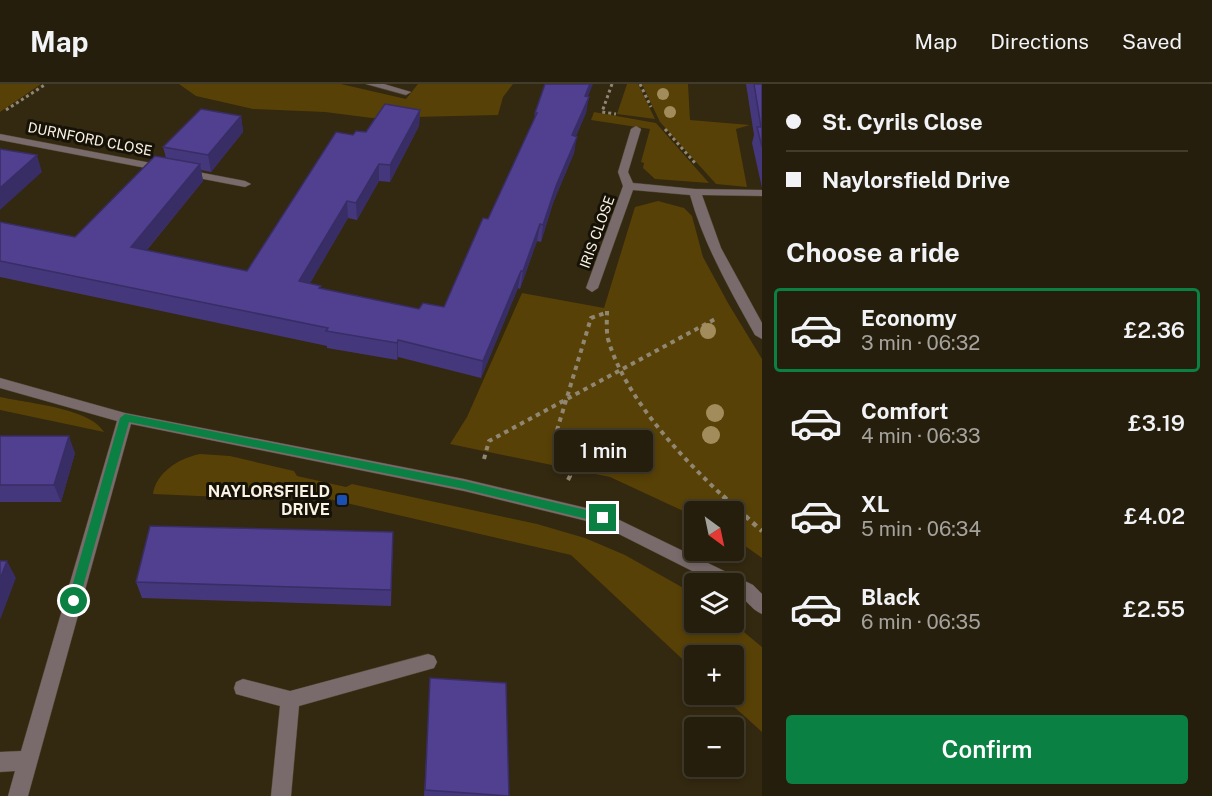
<!DOCTYPE html>
<meta charset="utf-8">
<style>
body{margin:0;font-family:"Public Sans",sans-serif;background:#322b1a;color:#f1f3f6;height:100vh;display:flex;flex-direction:column;font-size:22px;white-space:nowrap}
*{box-sizing:border-box;margin:0}
p{font-size:20px;color:#a4a29d}
.icon{flex:none;width:33px;height:33px;fill:none;stroke:currentColor;stroke-width:2;stroke-linecap:round;stroke-linejoin:round}
.map{position:relative;flex:1;overflow:hidden}
.details{display:flex;flex-direction:column;background:#261e0c;width:450px}
.details>*{flex:none}
.banner{display:grid;align-content:center;height:132px;padding:0 24px;background:#261e0c}
.needle{width:39px;rotate:147deg}
.controls{position:absolute;left:684px;top:417px;display:grid;gap:12px}
.controls a{display:grid;place-items:center;width:60px;height:60px;border-radius:6px;background:#261e0c;box-shadow:0 3px 9px #0003,0 0 0 2px #423c2d;font-size:30px}
.end{position:absolute;width:27px;height:27px;margin:-14px;border:8px solid #0b8043;background:#fff;box-shadow:0 0 0 3px #fff}
.from{border-radius:50%}
.bubble{position:absolute;height:42px;border-radius:6px;background:#261e0c;box-shadow:0 3px 9px #0003,0 0 0 2px #423c2d;font-size:20px;font-weight:600;line-height:42px;text-align:center}
.banner b{display:flex;align-items:center;gap:21px;height:57px;font-size:22px}
.banner b+b{border-top:2px solid #423c2d}
.banner i{width:15px;height:15px;background:#f1f3f6}
ul{padding:0;list-style:none}
li{display:flex;align-items:center;gap:18px;height:84px;margin:0 12px 9px;padding:0 12px;border:3px solid transparent;border-radius:6px}
li div{flex:1}
li b{display:block;font-size:22px}
li em{font-style:normal;font-weight:600}
li.selected{border-color:#0b8043}
li>.icon{width:54px;height:54px;stroke-width:1.5}
h2{padding:0 24px;font-size:27px;line-height:72px}
.button{display:flex;gap:12px;margin-top:auto;padding:12px 24px}
.button a{flex:1;height:69px;border-radius:6px;background:#0b8043;color:#fff;font-size:24px;font-weight:600;line-height:69px;text-align:center}
header{display:flex;align-items:center;gap:36px;box-sizing:border-box;height:84px;padding:0 30px;background:#261e0c;border-bottom:2px solid #423c2d}
header strong{font-size:28px}
nav{display:flex;gap:33px;margin-inline-start:auto;font-size:21px}
main{display:flex;flex:1;min-height:0}
.map>svg:first-child{display:block}
.green{fill:#584106}
.lines{fill:none;stroke-linecap:round;stroke-linejoin:round}
.minor-casing{stroke:#4f442e;stroke-width:1}
.path-far2{stroke:#908773;stroke-width:3;stroke-dasharray:3 3;stroke-linecap:butt}
.path-far1{stroke:#908773;stroke-width:4;stroke-dasharray:4.5 4.5;stroke-linecap:butt}
.path{stroke:#908773;stroke-width:4.5;stroke-dasharray:5 5;stroke-linecap:butt}
.minor{fill:#796a6b;fill-rule:evenodd}
.tree{fill:#a38c5b}
.wall{fill:#45377b}
.shaded-wall{fill:#382d64}
.building{fill:#50408f;stroke:#382d64;stroke-width:1.5}
.route{fill:#0b8043}
.transit-dot{fill:#1a4fb4;stroke:#171208;stroke-width:2}
.labels{text-anchor:middle;dominant-baseline:central;stroke-width:6;stroke-linejoin:round;paint-order:stroke}
.far-street-label{font-size:14px;fill:#faf3e4;stroke:#171208}
.poi-label{font-size:16px;font-weight:bold;fill:#faf3e4;stroke:#171208;text-anchor:end}
</style>
<header>
<strong>Map</strong>
<nav><a>Map</a><a>Directions</a><a>Saved</a></nav>
</header>
<main>
<div class="map">
<svg width="762" height="712" viewBox="0 0 762 712">
<rect width="100%" height="100%" fill="#332810"/>
<path class="green" d="M0,0H41L0,28Z
M179,0H341L406,15L418,0H513L503,13L498,31L372,34L325,28L253,25L196,12Z
M627,0H638L655,35L617,30Z
M642,0H688L690,36L750,41L736,45L747,103L716,100L660,38Z
M594,28L656,39L709,99L655,95L643,84L644,79L641,78L650,45L591,36Z
M658,117L684,124L692,132L703,173L728,219L762,275V474L734,454V428H694V432L610,393L450,360L467,333L522,209L604,224L635,123Z
M0,313C27,319 90,324 104,348L0,326Z
M200,370L230,372L294,387L297,392L346,403L352,400L537,440L585,454L625,471L694,510V538L733,539L762,563V648L721,611L734,610V572H694V586L571,471L290,406L289,416L153,410C156,388 180,374 200,370Z"/>
<g class="lines">
<defs>
<path id="minor" d="M366,0H384L411,8L406,11Z
M636,42L641,45L628,88L633,99L695,105L762,106V112L702,111L721,164L762,239V255L755,251C730,206 704,161 690,111L633,106L598,204L592,208L586,204L623,102L618,88L631,45Z
M0,50L245,97L251,100L245,103L0,56Z
M0,294L125,329L464,395L603,428L753,501L762,510V530C750,525 745,513 734,507V500H718L599,440L464,407L131,340L28,712H8L15,687L0,688V668L21,667L117,337L0,304Z
M428,570L434,572L437,578L434,584L299,622L291,712H271L280,622L236,610L234,604L236,598L243,595L290,607Z"/>
</defs>
<use href="#minor" class="minor-casing"/>
<path class="path-far2" d="M612,0L602,28L616,30
M640,0L651,23
M6,26L46,0
M665,45L695,79"/>
<path class="path-far1" d="M607,227C607,236 606,246 608,255C625,314 681,373 725,414
M484,375L489,357L717,234
M568,396L570,392L554,356L591,234L605,229"/>
<path class="path" d="M723,412L762,447"/>
<use href="#minor" class="minor"/>
</g>
<g class="tree">
<circle cx="663" cy="10" r="6"/>
<circle cx="670" cy="28" r="6"/>
<circle cx="708" cy="247" r="8"/>
<circle cx="715" cy="329" r="9"/>
<circle cx="711" cy="351" r="9"/>
</g>
<path class="wall" d="M746,0H762V104L752,59L754,51Z
M588,13L586,29L576,52L574,69L553,119L541,158L537,157L520,205L518,204L481,294L398,273L397,276L327,264V262L0,193V138L75,153L166,74L163,63L241,32L243,48L211,88L201,86L203,97L147,166L247,187L353,51L366,48L420,26L419,42L390,98L379,97L357,136L348,134L310,199L321,204L419,225L444,223L488,135L534,37L535,29Z
M0,352L75,369L61,418H0Z
M393,448L391,522L142,514L136,498Z
M430,594L509,712H424Z"/>
<path class="shaded-wall" d="M590,0H593L582,28L585,12Z
M589,13L586,29L569,68L572,51Z
M420,26L419,42L390,98V81Z
M241,32L243,48L211,88L208,71Z
M577,53L574,69L553,119L541,158L543,141L556,102Z
M37,71L42,88L0,126V104Z
M200,80L203,97L135,180L131,163Z
M379,80V97L357,136L356,119Z
M347,117L348,134L301,215L299,197Z
M540,140L537,157L520,205L523,187Z
M521,187L518,204L481,294L483,277Z
M398,256V273L397,276V259Z
M69,352L75,369L61,418L54,401Z
M7,477L16,494L0,536V495Z"/>
<path class="building" d="M545,0H590L585,12L589,13L572,51L577,53L556,102L543,141L540,140L523,187H521L483,277L398,256L397,259L326,247L328,244L0,177V138L75,153L155,72L200,80L131,163L247,187L336,48L353,51L356,47L366,48L385,20L420,26L390,81L379,80L356,119L347,117L299,197L321,202L319,204L419,225L423,219L444,223L483,134L488,135L537,29H535Z
M754,0H762V63L757,43H761Z
M201,25L241,32L208,71L163,63Z
M0,65L37,71L0,104Z
M0,352H69L54,401H0Z
M150,442L393,448L391,506L136,498Z
M0,477H7L0,495Z
M430,594L506,599L509,712L425,706Z"/>
<path class="route" d="M125,330L464,397L603,430L608,434L603,439L464,405L129,338L79,517L74,522L68,517L120,334Z"/>
<rect class="transit-dot" x="336" y="410" width="12" height="12" rx="3"/>
<g class="labels">
<g class="far-street-label">
<text transform="translate(90 55) rotate(11)">DURNFORD CLOSE</text>
<text transform="translate(597 148) rotate(-70)">IRIS CLOSE</text>
</g>
<g class="poi-label">
<text x="330" y="407">NAYLORSFIELD<tspan x="330" dy="18">DRIVE</tspan></text>
</g>
</g>
</svg>
<div class="controls">
<a><svg class="needle" viewBox="-14 -14 28 28"><path d="M0-13l5 13h-10z" fill="#e53935"/><path d="M0 13l5-13h-10z" fill="#a4a29d"/></svg></a>
<a><svg class="icon" aria-label="layers" viewBox="0 0 24 24"><path d="M12 4l9 5-9 5-9-5zM3 14l9 5 9-5"/></svg></a>
<a>+</a>
<a>−</a>
</div>
<i class="end from" style="left:74px;top:517px"></i>
<i class="end" style="left:603px;top:434px"></i>
<div class="bubble" style="left:554px;top:346px;width:99px">1 min</div>
</div>
<section class="details">
<div class="banner">
<b><i class="from"></i>St. Cyrils Close</b>
<b><i></i>Naylorsfield Drive</b>
</div>
<h2>Choose a ride</h2>
<ul>
<li class="selected"><svg class="icon" aria-label="car" viewBox="0 0 24 24"><path d="M5 17H2v-5l4-1 3-4h7l3 4 3 1v5h-3M9 17h6M6 11h13"/><circle cx="7" cy="17" r="2"/><circle cx="17" cy="17" r="2"/></svg><div><b>Economy</b><p>3 min · 06:32</p></div><em>£2.36</em></li>
<li><svg class="icon" aria-label="car" viewBox="0 0 24 24"><path d="M5 17H2v-5l4-1 3-4h7l3 4 3 1v5h-3M9 17h6M6 11h13"/><circle cx="7" cy="17" r="2"/><circle cx="17" cy="17" r="2"/></svg><div><b>Comfort</b><p>4 min · 06:33</p></div><em>£3.19</em></li>
<li><svg class="icon" aria-label="car" viewBox="0 0 24 24"><path d="M5 17H2v-5l4-1 3-4h7l3 4 3 1v5h-3M9 17h6M6 11h13"/><circle cx="7" cy="17" r="2"/><circle cx="17" cy="17" r="2"/></svg><div><b>XL</b><p>5 min · 06:34</p></div><em>£4.02</em></li>
<li><svg class="icon" aria-label="car" viewBox="0 0 24 24"><path d="M5 17H2v-5l4-1 3-4h7l3 4 3 1v5h-3M9 17h6M6 11h13"/><circle cx="7" cy="17" r="2"/><circle cx="17" cy="17" r="2"/></svg><div><b>Black</b><p>6 min · 06:35</p></div><em>£2.55</em></li>
</ul>
<div class="button"><a>Confirm</a></div>
</section>
</main>
